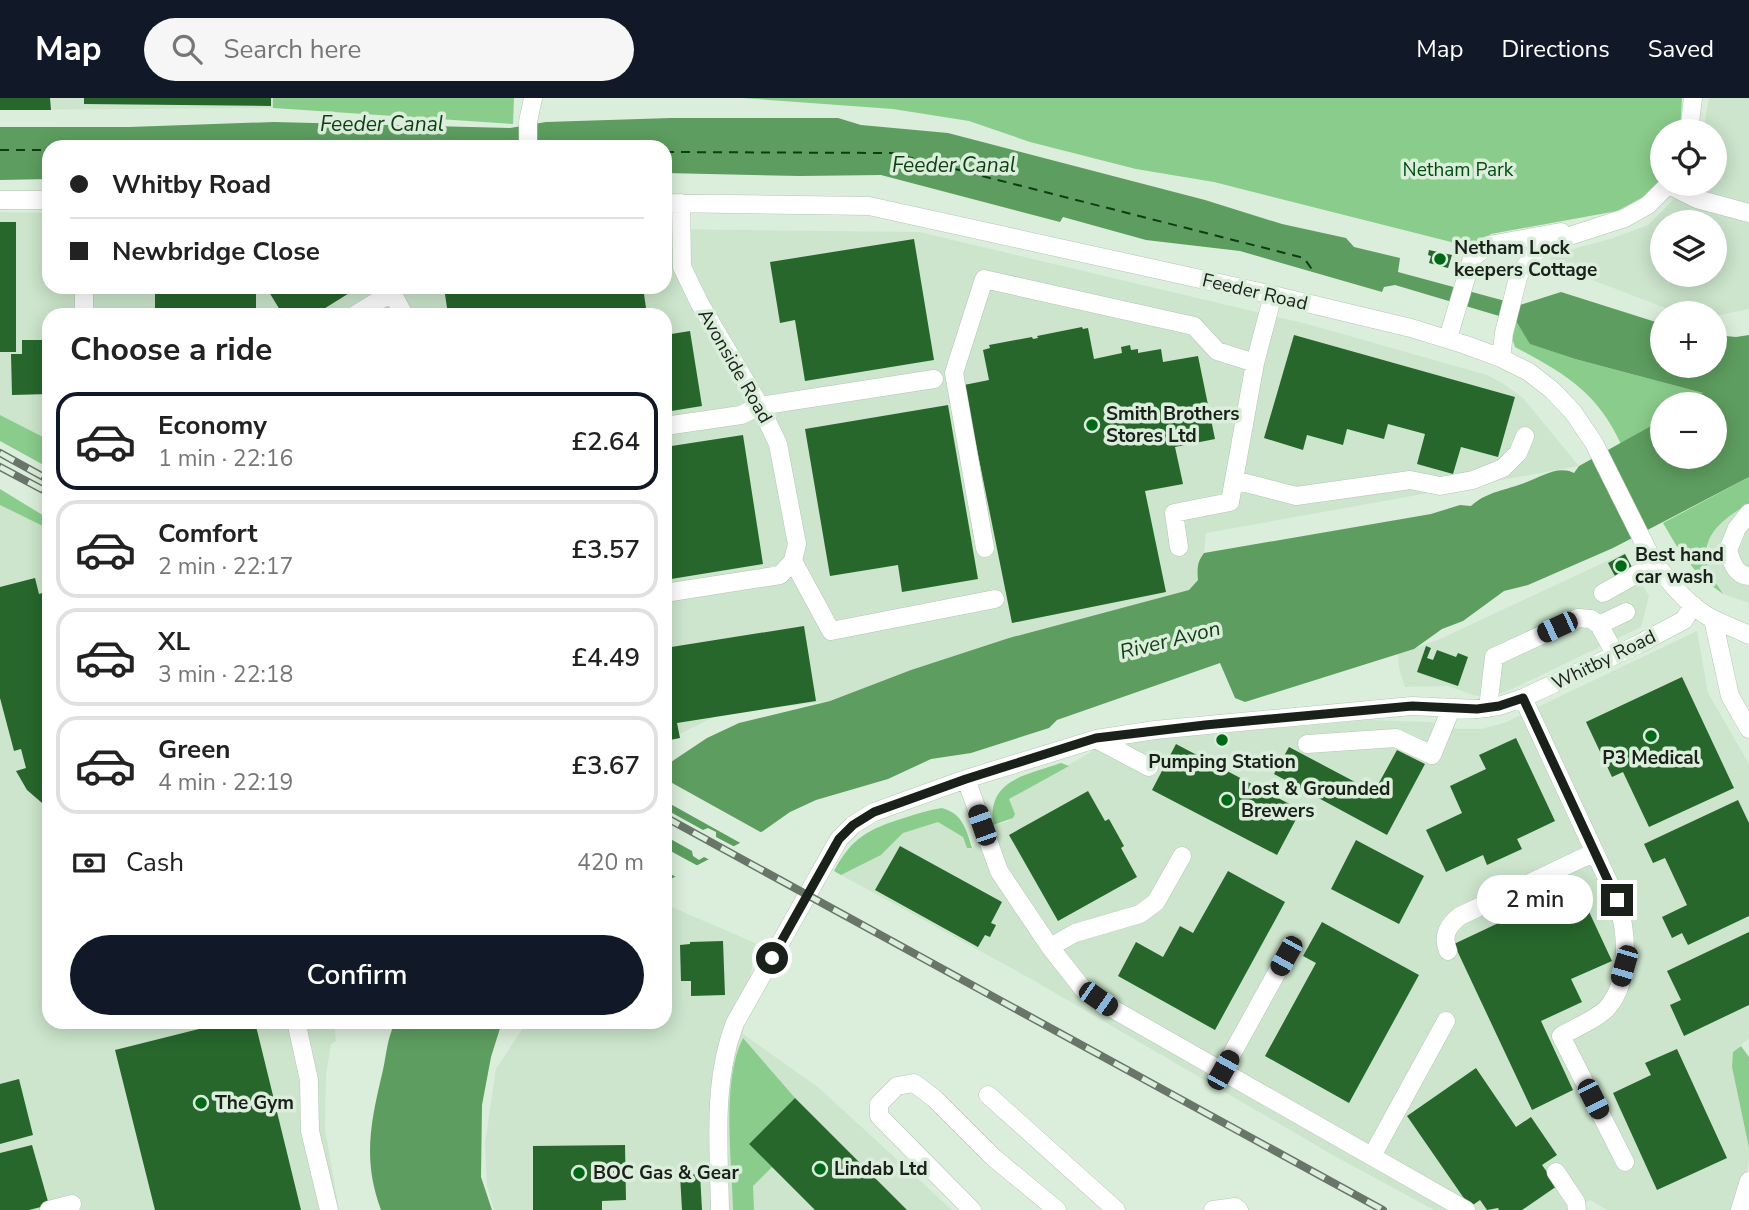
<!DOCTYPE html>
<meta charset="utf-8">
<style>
body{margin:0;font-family:"Nunito Sans",sans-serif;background:#f6f6f6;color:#222;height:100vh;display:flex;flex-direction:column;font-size:26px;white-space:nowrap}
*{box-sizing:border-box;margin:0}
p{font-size:23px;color:#767676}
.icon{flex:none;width:38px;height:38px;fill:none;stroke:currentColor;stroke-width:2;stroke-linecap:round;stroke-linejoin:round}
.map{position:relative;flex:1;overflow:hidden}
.details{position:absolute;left:42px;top:210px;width:630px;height:721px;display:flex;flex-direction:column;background:#fff;border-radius:21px;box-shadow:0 4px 18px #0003}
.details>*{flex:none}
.hud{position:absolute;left:42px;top:42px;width:630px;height:154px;border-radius:21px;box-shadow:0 4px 18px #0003;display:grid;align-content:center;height:154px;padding:0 28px;background:#fff}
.buttons{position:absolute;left:1650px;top:21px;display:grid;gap:14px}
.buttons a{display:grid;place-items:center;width:77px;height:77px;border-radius:50%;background:#fff;box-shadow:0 4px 18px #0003;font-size:35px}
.end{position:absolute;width:32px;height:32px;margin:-16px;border:9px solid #1a211a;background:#fff;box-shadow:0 0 0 4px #fff}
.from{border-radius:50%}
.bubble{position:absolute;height:49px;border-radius:24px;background:#fff;box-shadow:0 4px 18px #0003;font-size:23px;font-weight:600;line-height:49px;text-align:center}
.car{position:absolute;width:21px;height:42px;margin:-21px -10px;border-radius:9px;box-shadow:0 0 5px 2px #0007;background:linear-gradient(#222 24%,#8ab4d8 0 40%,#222 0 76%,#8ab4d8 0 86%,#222 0)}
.hud b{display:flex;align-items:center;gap:24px;height:66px;font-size:26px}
.hud b+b{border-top:2px solid #e0e0e0}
.hud i{width:18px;height:18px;background:#222}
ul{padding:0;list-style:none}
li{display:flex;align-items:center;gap:21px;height:98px;margin:0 14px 10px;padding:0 14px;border:4px solid #e0e0e0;border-radius:21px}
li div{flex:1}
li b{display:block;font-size:26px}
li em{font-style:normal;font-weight:600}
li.selected{border-color:#111827}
li>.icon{width:63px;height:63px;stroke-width:1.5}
h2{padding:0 28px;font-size:32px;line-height:84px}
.pay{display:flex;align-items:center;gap:18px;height:77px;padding:0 28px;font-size:26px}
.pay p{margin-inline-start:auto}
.action{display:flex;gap:14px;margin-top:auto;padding:14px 28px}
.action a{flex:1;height:80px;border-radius:42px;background:#111827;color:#fff;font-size:28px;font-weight:600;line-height:80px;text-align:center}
header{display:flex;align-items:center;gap:42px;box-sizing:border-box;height:98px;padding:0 35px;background:#111827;color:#fff}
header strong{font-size:33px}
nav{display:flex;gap:38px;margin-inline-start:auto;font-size:24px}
.search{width:490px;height:63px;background:#f6f6f6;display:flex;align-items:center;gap:18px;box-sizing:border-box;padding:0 24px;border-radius:38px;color:#767676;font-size:26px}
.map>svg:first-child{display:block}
.built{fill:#cce5cc;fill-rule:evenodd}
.green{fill:#8acc8b}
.water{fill:#5d9d5f}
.pier{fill:#dbeedb}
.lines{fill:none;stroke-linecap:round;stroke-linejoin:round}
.ferry{stroke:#0e3d13;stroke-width:2;stroke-dasharray:9 7;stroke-linecap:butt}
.building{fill:#27672c}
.minor-casing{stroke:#b3c6b3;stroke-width:19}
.minor{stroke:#fff;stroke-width:18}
.rail-casing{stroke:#697569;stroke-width:8}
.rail{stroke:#dbeedb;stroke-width:5;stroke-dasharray:16;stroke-linecap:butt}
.route{stroke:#1a211a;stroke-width:9}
.poi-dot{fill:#006917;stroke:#dbeedb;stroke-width:2.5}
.labels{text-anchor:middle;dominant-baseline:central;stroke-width:7;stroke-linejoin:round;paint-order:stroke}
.park-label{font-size:19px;fill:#004c0e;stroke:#dbeedb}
.poi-label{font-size:19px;font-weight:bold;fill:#1a211a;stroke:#dbeedb;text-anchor:start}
.street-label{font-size:19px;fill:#1a211a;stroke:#dbeedb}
.water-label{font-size:21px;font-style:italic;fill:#0e3d13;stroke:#dbeedb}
</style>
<header>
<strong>Map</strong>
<div class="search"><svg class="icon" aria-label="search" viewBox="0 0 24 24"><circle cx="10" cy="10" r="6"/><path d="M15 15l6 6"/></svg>Search here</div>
<nav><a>Map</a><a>Directions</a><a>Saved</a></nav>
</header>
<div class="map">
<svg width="1749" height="1112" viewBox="0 0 1749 1112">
<rect width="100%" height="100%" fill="#dbeedb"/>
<path class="built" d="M0,0H273V10L0,12Z
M1709,0H1749V211L1715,218V215H1679L1550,166L1551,157L1610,141L1648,127L1689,86H1715V33H1703ZM1662,124H1715V177H1662Z
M0,114L49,115V189H665V131L919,134L1307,226L1487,277L1504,286L1523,300L1579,368L1206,435L1204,455L1199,461L1197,471L1198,482L1189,492L1009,540L911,572L830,603L720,616L665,643V217H49V342L0,317Z
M1749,406V505L1723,496L1707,467L1708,444L1717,426Z
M0,407L49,431V924H334L336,943L331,946L326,977L325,1031L339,1112H0Z
M1624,455L1649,498L1641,529L1510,592L1494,597L1476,598L1448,588L1405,589L1399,570L1398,556L1440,541Z
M1697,533L1708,595L1749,666V940L1733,954L1732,969L1749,1050V1061L1746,1077L1734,1112H1607L1590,1102L1583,1106L1588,1112H1434L1338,1060L1033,882L841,777L881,757L903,735L937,723L963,739L967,750H972L993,727L1007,724L1015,716L1009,701L1105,646L1369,622L1430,624L1457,631H1481L1504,625Z
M667,807L755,845L743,936L819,990L952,1112H494L487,1088L485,1045L496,971L527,924H665V809Z"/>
<path class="green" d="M273,0H514L513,26L273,10Z
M743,0H1682L1680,33H1662V79L1645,98L1617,113L1491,136L1471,149L1214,84L1136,71L1030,44L969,23L893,11Z
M1516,223L1531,246L1575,261L1703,295V297L1689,306H1662V322L1621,346C1597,294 1564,275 1515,249L1512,240Z
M0,317L49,342V370L0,343Z
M1749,379V406C1726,419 1701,435 1707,466C1709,476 1718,487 1723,496L1700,479L1676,447L1663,425Z
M0,391L49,421V431L0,407Z
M1061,665L1069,668L1009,701L1015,716L1013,720L993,727C987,681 1027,677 1061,665Z
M942,710C963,716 966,731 972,750H967L963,739L938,724L903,735L881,757L841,777L834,773C852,739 869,731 904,720C916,716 929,712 942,710Z
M743,940L795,1000L749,1046L772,1069L753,1088L754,1112H733C732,1062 721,984 743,940Z
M1741,948L1749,959V1050L1732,969L1733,954Z"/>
<path class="water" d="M671,20H838L861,27L948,35L1205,102L1282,126L1346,140L1354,149L1400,160L1398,174L1520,207L1561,194L1662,226V268H1715V237L1736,239L1749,237V379L1613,450L1528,487L1504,493L1463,523L1442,531L1414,551L1245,604L1235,600L1220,565L1057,622L1049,630L971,655L931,661L888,681L816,702L790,714L763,733L665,784V668L707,640L739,625L830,603L911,572L1009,540L1189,492L1198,482C1197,471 1197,464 1204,455L1431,416L1460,407L1471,408C1487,393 1507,392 1527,384C1541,379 1558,367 1574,375L1579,368L1662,322V359H1715V306H1689L1703,295L1575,261L1530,246L1516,223L1395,187L1384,189L1382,194L1240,153L1146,142L1063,119L1060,124L881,77L800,78L665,75V49H49V81L0,82V29H129L274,24L510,30L546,24Z
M395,924H502L491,959L482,1007L481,1079L492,1112H381C362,1061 371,1023 383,972C387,953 387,942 395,924Z"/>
<path class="pier" d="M665,681L764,736L744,747L665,703Z
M665,711L703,732L708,730L716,734V739L737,750L712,763L704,759L699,762L693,758L692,753L665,738Z
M665,750L700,769L678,780L665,773Z"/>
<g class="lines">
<path class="ferry" d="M0,52H49
M665,54L892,55L1304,160L1313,173"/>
</g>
<path class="building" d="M0,0H50L51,12H0Z
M84,0H271V8L84,6Z
M0,124H16V254H0Z
M914,141L934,262L805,283L795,222L780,225L770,164Z
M1429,152L1452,157L1448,170L1429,165L1431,158L1428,157Z
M155,189H256V217H155Z
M266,189H359L314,217H283Z
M444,189H643L647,217H448Z
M1082,229L1083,231L1088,230L1094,261L1122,255L1121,249L1130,247L1131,252L1138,251V255L1161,251L1163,264L1198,258L1215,341L1175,349L1183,386L1145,393L1166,494L1012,525L964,287L989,282L983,252L990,250L989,247L1032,239L1033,241L1038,240L1037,238Z
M690,233L702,308L665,314V237Z
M1294,237L1515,299L1498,359L1461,349L1453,376L1417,366L1425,336L1388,326L1384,341L1347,331L1343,347L1307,337L1303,352L1264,340Z
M22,242H49V296L12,297L11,256H22Z
M948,307L978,481L902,494L898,467L830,478L805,331Z
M743,337L763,466L665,482V349Z
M1625,456L1633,471L1616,480L1608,465Z
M35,480L39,496L49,493V711L27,692L16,673L26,670L21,651L14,653L0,600V489Z
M804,528L816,603L677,625L680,640L665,643V550Z
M1426,548L1431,550L1427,560L1433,562L1437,552L1456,559L1458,555L1468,559L1458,588L1417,574Z
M1682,579L1734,690L1649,729L1623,674L1612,679L1586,624Z
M1516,640L1555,723L1517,741L1522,751L1487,767L1483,757L1446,774L1426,732L1462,715L1450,688L1486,671L1479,657Z
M1176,646L1301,712L1277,757L1152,692Z
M1289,649L1374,694L1397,652L1425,666L1387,737L1274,676Z
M1088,693L1105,723L1109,721L1124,748L1121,750L1137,779L1058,823L1009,737Z
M1738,702L1749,725V818L1688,847L1682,835L1672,840L1662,819L1687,807L1665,760L1653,765L1644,746Z
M1356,742L1424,778L1399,826L1331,791Z
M900,748L1002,804L991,825L996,827L990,839L985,837L978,849L875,792Z
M1228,773L1285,804L1215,932L1118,878L1136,844L1163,859L1180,828L1193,835Z
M1577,788L1612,863L1571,881L1582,904L1541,923L1573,992L1532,1012L1454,846Z
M1322,824L1419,877L1349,1005L1265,958L1316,865L1303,858Z
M1749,834V907L1684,938L1670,907L1681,902L1667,873Z
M723,843L725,897L691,898V883H681L680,847L690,846V844Z
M227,924H255L301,1112H155L115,952Z
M1677,951L1727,1060L1657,1092L1613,995L1651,977L1645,965Z
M1476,970L1516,1029L1531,1019L1557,1057L1542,1067L1557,1088L1522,1112H1499L1498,1110L1487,1112L1480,1102L1470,1109L1407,1018Z
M19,981L33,1037L0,1046V986Z
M795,1000L907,1112H815L749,1046Z
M32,1047L49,1107L29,1112H0V1055Z
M625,1047L626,1102L602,1103V1112H533V1048Z
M700,1076L702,1112H682L680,1077Z"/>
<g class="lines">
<defs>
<path id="minor" d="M1689,33L1693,0
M528,49V24L533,0
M1669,87L1697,101L1749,115
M0,102H49
M665,105L869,108L1273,197L1411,230L1466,247L1501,260L1529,274L1552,292L1573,314L1594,345L1650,457C1666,481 1687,508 1713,521C1725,527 1737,531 1749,537
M84,189V217
M389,189L404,217
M355,217L391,195
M1448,240L1472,160L1489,147L1561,134
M1501,260L1504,235L1519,176L1537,153L1554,143L1625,120L1648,107L1669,86
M665,328L741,317L760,308L934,281
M1234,382L1296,398L1410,382L1440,388L1473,382L1503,370L1518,355L1525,338
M1749,415L1737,430L1728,452C1732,464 1735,477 1749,478
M1179,449L1174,415L1230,404L1255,265L1273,197
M985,450L954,275L984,181L1194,228L1217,253L1255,265
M793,463L831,533L995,501
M665,495L780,477L793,463L797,446L778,346L760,308L700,206L682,169L681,105
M1603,495L1655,466
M1713,521L1730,598L1749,631
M1616,557L1599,527L1626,514
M1523,600L1617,802C1627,833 1631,882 1608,909C1600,919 1573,931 1561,938L1625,1064
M1488,610L1494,559L1578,520L1591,521L1599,527
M1096,641L1149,669
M1307,646L1396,640L1432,657L1451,611
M966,681L999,773L1050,849L1083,891L1113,911L1466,1112
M1050,849L1075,835L1140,816L1156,804L1182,758
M1448,853C1442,838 1447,828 1460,818L1595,754
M298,932L309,982L310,1033L329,1112
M1223,972L1286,858
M988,997L1116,1112
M1372,1058L1446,923
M1556,1074L1576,1104L1577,1112
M49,1112L72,1106
M720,1112C719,1049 712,984 735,925L839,741L853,727L874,714L966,681L1096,641L1155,632L1412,608L1477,611L1499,608L1523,600L1637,547L1684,522L1693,507
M972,1112L879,1018V1006L897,988L914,985L935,1001L993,1059L1057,1112
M1213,1112L1235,1109L1239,1112
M1740,1112L1749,1083"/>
</defs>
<use href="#minor" class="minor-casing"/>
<use href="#minor" class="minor"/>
<defs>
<path id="rail" d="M0,355L49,382
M0,369L49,395
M665,719L1383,1112"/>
</defs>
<use href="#rail" class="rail-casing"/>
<use href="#rail" class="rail"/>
</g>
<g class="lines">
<path class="route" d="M772,860L839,741L853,727L874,714L966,681L1096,640L1205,627L1412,608L1477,611L1499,608L1523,600L1617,802"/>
</g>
<g class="poi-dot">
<circle cx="1440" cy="161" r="7"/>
<circle cx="1092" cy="327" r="7"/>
<circle cx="1621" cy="468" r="7"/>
<circle cx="1651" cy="638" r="7"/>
<circle cx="1222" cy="642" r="7"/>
<circle cx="1227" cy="702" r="7"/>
<circle cx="201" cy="1005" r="7"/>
<circle cx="820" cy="1071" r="7"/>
<circle cx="579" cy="1075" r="7"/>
</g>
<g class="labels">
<g class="park-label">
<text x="1458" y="72">Netham Park</text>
</g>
<g class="poi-label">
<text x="1454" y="150">Netham Lock<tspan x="1454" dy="22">keepers Cottage</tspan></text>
<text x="1106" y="316">Smith Brothers<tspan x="1106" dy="22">Stores Ltd</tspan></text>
<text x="1635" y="457">Best hand<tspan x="1635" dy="22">car wash</tspan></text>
<text x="1651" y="660" text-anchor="middle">P3 Medical</text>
<text x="1222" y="664" text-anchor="middle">Pumping Station</text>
<text x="1241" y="691">Lost &amp; Grounded<tspan x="1241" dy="22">Brewers</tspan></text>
<text x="215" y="1005">The Gym</text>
<text x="834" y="1071">Lindab Ltd</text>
<text x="593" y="1075">BOC Gas &amp; Gear</text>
</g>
<g class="street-label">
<text transform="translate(1255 194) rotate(13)">Feeder Road</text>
<text transform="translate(735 268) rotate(60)">Avonside Road</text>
<text transform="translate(1604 562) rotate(-26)">Whitby Road</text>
</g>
<g class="water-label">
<text x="382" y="26">Feeder Canal</text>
<text x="954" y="67">Feeder Canal</text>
<text transform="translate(1170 542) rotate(-14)">River Avon</text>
</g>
</g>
</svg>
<div class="buttons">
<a><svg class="icon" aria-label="locate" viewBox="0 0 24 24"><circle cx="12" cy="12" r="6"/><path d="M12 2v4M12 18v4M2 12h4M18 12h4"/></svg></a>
<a><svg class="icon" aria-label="layers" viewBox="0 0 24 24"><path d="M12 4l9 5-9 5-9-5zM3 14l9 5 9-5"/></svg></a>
<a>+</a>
<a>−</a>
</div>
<i class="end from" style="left:772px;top:860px"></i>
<i class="end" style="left:1617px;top:802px"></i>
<div class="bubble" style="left:1477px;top:777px;width:116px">2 min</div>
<i class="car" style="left:1557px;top:529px;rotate:245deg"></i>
<i class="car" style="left:982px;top:727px;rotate:341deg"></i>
<i class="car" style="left:1286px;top:858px;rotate:209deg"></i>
<i class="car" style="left:1624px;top:868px;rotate:196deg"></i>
<i class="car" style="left:1098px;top:901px;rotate:125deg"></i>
<i class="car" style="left:1223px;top:972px;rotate:29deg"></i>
<i class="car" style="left:1593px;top:1001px;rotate:153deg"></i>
<div class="hud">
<b><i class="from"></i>Whitby Road</b>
<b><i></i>Newbridge Close</b>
</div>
<section class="details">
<h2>Choose a ride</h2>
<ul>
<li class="selected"><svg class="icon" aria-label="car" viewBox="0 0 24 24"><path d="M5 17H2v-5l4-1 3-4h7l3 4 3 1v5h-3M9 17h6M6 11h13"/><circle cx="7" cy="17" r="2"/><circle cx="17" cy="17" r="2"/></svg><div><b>Economy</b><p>1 min · 22:16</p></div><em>£2.64</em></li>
<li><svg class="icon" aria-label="car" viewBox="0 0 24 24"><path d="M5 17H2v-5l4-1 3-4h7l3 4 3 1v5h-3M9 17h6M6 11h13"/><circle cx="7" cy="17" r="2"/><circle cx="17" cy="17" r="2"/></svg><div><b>Comfort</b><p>2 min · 22:17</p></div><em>£3.57</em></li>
<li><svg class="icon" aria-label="car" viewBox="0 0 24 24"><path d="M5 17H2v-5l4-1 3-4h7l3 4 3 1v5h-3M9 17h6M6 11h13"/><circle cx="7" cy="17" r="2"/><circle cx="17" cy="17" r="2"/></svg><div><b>XL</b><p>3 min · 22:18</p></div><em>£4.49</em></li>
<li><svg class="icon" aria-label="car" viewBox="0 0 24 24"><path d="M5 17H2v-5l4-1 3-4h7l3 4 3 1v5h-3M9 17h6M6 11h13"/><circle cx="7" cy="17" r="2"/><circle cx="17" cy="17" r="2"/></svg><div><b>Green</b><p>4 min · 22:19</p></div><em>£3.67</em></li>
</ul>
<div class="pay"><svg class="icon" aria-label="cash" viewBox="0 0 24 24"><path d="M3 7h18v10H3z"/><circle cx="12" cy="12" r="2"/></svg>Cash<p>420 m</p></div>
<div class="action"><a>Confirm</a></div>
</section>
</div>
